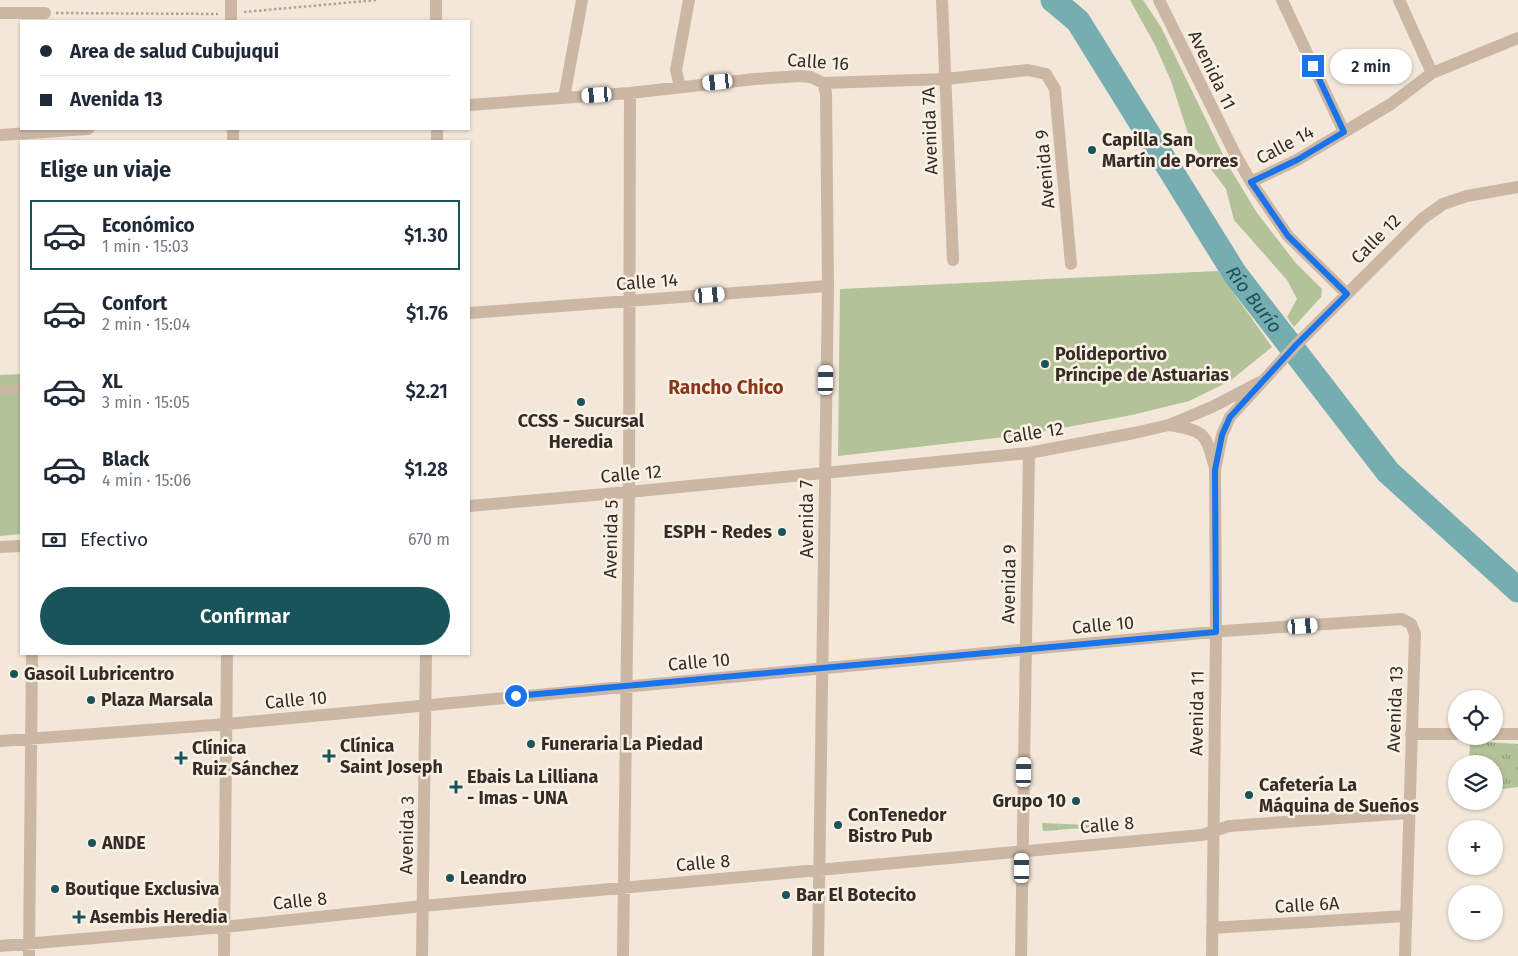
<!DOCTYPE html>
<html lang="es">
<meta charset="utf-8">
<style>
body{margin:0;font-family:"Fira Sans",sans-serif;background:#f6f6f7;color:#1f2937;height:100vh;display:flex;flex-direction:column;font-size:19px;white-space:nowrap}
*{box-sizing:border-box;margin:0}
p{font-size:16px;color:#747a83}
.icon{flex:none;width:28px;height:28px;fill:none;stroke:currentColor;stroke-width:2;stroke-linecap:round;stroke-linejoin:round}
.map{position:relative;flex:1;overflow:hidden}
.details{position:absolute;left:20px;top:140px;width:450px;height:515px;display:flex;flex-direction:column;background:#fff;border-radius:0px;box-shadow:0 1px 4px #0004}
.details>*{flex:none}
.guide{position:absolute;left:20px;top:20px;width:450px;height:110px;border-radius:0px;box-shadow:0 1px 4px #0004;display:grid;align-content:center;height:110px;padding:0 20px;background:#fff}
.fabs{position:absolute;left:1448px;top:690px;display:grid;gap:10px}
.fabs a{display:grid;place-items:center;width:55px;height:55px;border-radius:50%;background:#fff;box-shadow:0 1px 4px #0004;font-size:25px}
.end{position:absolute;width:22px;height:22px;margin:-11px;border:6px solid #1a73e8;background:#fff;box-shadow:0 0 0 2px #fff}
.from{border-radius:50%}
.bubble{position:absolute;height:35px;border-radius:18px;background:#fff;box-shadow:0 1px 4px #0004;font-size:16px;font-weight:600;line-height:35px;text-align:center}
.car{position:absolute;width:15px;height:30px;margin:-15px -8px;border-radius:6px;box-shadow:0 0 4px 1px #0007;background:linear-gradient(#fff 24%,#345 0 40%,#fff 0 76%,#345 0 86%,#fff 0)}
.guide b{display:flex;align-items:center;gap:18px;height:48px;font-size:19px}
.guide b+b{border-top:1px solid #e0e1e3}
.guide i{width:12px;height:12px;background:#1f2937}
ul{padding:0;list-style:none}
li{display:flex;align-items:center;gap:15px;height:70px;margin:0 10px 8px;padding:0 10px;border:2px solid transparent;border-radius:0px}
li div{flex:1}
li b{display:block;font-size:19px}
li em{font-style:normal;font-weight:600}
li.on{border-color:#19545a}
li>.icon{width:45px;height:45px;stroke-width:1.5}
h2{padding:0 20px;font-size:22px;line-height:60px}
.pay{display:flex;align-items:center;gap:12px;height:55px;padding:0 20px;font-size:19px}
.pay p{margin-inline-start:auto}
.cta{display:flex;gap:10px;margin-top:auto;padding:10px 20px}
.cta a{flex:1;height:58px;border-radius:30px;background:#19545a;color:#fff;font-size:20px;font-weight:600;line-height:58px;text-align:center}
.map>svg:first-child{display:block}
.grass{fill:url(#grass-tufts)}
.park{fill:#b3c298}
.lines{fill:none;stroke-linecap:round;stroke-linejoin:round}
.river{stroke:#76adb1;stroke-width:25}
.path{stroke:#b7a18e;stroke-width:2.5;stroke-dasharray:2.5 2.5;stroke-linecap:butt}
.service{stroke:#cbb7a4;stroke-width:9}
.minor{stroke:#cbb7a4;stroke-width:12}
.tertiary{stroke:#cbb7a4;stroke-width:12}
.route{stroke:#1a73e8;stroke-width:6}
.poi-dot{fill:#19545a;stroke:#faf1e5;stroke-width:2}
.labels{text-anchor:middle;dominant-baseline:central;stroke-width:5;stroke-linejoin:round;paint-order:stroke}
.street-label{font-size:18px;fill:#362c26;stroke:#faf1e5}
.poi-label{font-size:18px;font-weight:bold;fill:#362c26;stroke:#faf1e5;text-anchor:start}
.water-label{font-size:19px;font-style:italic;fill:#19545a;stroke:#faf1e5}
.neighbourhood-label{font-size:19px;font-weight:bold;fill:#89381b;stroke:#faf1e5}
</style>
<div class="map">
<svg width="1518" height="956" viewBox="0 0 1518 956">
<defs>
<pattern id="grass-tufts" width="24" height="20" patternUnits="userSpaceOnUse" patternTransform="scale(1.25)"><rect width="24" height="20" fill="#b3c298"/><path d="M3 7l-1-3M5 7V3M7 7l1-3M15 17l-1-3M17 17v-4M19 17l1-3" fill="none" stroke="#929e7c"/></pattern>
</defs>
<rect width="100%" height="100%" fill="#f3e7d9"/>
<path class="grass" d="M1470,741L1518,744V787L1494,790V764H1469Z
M1042,823L1111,826L1043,831Z"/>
<path class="park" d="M1130,0H1143L1161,27L1228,165L1257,213L1295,262L1322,289L1321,297L1294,327L1287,317L1297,299L1287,280L1234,220L1226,189L1191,143L1171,81L1155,45Z
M1218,271L1272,347L1230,381L1189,401L1132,415L1030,434L838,456L840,289Z
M21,374V534L0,536V375Z"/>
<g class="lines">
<path class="river" id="s1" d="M1053,0L1078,21L1235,274L1388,472L1518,590"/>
<path class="path" d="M244,12L377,0
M56,13L218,14"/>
<path class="service" d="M0,390L21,389"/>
<path class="minor" d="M231,0V21
M436,0V21
M942,0L953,260
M1159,0L1236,156L1251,182L1288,236L1347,294
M1282,0L1344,132
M1399,0L1432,73
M0,13H45
M680,87L676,70L689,0
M564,98L582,0
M469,105L630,93L755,79L801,76L811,77L823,83L946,79L1028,70L1046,74L1055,89L1071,264
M233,141V129
M1251,182L1297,160L1391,104L1432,73L1518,38
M469,313L828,286
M1170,425C1203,431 1206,432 1214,465
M1029,453L1134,433L1169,425L1212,407L1264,380L1296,345L1422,219L1443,204L1467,196L1518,187
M0,547L21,546
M1411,734H1456
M1494,734H1518
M0,741L227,724L1223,631L1402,619L1411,624L1415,634L1405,956
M1212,928L1405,916
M0,946L224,927L423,906L1202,835L1229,826L1409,813
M29,956L32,654
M224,956L227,654
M623,956L629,492L630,93
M818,956L828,286L826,93L823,83
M1212,956L1216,632L1215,470L1222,435L1230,417L1264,380"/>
<path class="tertiary" d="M0,135L88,129
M437,141V129
M469,506L629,492L1029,453L1021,956
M422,956L426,654"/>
</g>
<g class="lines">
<path class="route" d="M516,696L1216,632L1215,470L1222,435L1230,417L1296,345L1347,294L1288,236L1251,182L1297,160L1344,132L1313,66"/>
</g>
<g class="poi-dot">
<circle cx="1092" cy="150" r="5"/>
<circle cx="1045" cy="364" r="5"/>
<circle cx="581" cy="402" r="5"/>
<circle cx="782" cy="532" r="5"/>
<circle cx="14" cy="674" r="5"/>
<circle cx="91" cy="700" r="5"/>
<circle cx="531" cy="744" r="5"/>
<path d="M326.5 748.5h5v5h5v5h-5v5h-5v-5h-5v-5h5z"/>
<path d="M178.5 750.5h5v5h5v5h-5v5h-5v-5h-5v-5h5z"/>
<path d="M453.5 779.5h5v5h5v5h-5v5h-5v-5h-5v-5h5z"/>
<circle cx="1249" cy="795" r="5"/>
<circle cx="1076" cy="801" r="5"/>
<circle cx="838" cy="825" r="5"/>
<circle cx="92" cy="843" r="5"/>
<circle cx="450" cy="878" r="5"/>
<circle cx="55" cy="889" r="5"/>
<circle cx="786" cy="895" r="5"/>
<path d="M76.5 909.5h5v5h5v5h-5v5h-5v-5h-5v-5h5z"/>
</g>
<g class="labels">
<g class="street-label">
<text transform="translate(818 62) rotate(4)">Calle 16</text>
<text transform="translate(1212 70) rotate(64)">Avenida 11</text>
<text transform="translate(930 131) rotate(-92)">Avenida 7A</text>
<text transform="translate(1285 145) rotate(-28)">Calle 14</text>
<text transform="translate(1045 169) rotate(-95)">Avenida 9</text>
<text transform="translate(1376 239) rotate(-45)">Calle 12</text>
<text transform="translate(647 282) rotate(-4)">Calle 14</text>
<text transform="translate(1033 433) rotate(-9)">Calle 12</text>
<text transform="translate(631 474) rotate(-5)">Calle 12</text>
<text transform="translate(807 519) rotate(-90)">Avenida 7</text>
<text transform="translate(611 539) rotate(-89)">Avenida 5</text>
<text transform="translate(1009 584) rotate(-89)">Avenida 9</text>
<text transform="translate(1103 625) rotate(-5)">Calle 10</text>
<text transform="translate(699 662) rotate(-5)">Calle 10</text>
<text transform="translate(296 700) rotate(-5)">Calle 10</text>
<text transform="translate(1395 709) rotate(-88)">Avenida 13</text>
<text transform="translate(1197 713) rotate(-89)">Avenida 11</text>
<text transform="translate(1107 825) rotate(-5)">Calle 8</text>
<text transform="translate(407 835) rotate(-89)">Avenida 3</text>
<text transform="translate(703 863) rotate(-5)">Calle 8</text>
<text transform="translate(300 901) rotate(-6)">Calle 8</text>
<text transform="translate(1307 905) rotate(-3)">Calle 6A</text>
</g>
<g class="poi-label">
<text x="1102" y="140">Capilla San<tspan x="1102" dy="21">Martín de Porres</tspan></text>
<text x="1055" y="354">Polideportivo<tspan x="1055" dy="21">Príncipe de Astuarias</tspan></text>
<text x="581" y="421" text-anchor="middle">CCSS - Sucursal<tspan x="581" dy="21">Heredia</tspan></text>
<text x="772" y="532" text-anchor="end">ESPH - Redes</text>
<text x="24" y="674">Gasoil Lubricentro</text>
<text x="101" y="700">Plaza Marsala</text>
<text x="541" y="744">Funeraria La Piedad</text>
<text x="340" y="746">Clínica<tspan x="340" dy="21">Saint Joseph</tspan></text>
<text x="192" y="748">Clínica<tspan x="192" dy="21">Ruiz Sánchez</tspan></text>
<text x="467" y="777">Ebais La Lilliana<tspan x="467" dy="21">- Imas - UNA</tspan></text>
<text x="1259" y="785">Cafetería La<tspan x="1259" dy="21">Máquina de Sueños</tspan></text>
<text x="1066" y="801" text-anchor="end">Grupo 10</text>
<text x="848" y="815">ConTenedor<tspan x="848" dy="21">Bistro Pub</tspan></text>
<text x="102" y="843">ANDE</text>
<text x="460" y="878">Leandro</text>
<text x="65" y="889">Boutique Exclusiva</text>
<text x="796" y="895">Bar El Botecito</text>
<text x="90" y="917">Asembis Heredia</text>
</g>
<g class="water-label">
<text stroke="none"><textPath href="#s1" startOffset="362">Río Burío</textPath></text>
</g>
<g class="neighbourhood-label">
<text x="726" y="387">Rancho Chico</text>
</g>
</g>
</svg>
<div class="fabs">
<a><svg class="icon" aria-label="locate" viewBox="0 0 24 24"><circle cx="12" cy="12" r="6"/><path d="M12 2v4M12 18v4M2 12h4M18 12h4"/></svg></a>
<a><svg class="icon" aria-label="layers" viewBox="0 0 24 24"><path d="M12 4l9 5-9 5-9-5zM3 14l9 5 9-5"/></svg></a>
<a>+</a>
<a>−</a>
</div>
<i class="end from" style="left:516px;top:696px"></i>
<i class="end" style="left:1313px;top:66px"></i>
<div class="bubble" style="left:1330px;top:49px;width:82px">2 min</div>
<i class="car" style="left:718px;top:82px;rotate:264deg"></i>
<i class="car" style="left:597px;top:95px;rotate:266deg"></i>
<i class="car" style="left:710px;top:295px;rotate:86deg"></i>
<i class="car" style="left:826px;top:380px;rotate:1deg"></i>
<i class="car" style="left:1303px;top:626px;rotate:86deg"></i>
<i class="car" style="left:1024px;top:772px;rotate:1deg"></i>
<i class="car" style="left:1022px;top:868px;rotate:0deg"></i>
<div class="guide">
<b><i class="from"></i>Area de salud Cubujuqui</b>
<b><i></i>Avenida 13</b>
</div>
<section class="details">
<h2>Elige un viaje</h2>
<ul>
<li class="on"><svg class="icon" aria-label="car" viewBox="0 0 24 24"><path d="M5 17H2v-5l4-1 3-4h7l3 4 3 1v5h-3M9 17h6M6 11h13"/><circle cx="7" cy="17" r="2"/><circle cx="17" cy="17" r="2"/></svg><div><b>Económico</b><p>1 min · 15:03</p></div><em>$1.30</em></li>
<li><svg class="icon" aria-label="car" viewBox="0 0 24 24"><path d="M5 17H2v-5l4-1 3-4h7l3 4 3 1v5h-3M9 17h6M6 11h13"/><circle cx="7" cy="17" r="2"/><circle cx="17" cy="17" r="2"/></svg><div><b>Confort</b><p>2 min · 15:04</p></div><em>$1.76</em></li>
<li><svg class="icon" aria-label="car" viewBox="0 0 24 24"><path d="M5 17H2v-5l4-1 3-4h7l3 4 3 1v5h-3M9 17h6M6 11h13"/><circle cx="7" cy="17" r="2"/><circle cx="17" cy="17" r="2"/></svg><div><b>XL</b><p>3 min · 15:05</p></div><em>$2.21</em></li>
<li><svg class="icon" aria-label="car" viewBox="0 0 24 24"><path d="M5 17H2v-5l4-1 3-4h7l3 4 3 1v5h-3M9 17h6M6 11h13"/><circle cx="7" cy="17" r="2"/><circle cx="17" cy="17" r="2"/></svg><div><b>Black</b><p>4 min · 15:06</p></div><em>$1.28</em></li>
</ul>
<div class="pay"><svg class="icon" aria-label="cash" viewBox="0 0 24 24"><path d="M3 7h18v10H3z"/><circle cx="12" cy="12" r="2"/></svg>Efectivo<p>670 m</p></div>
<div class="cta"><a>Confirmar</a></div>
</section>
</div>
